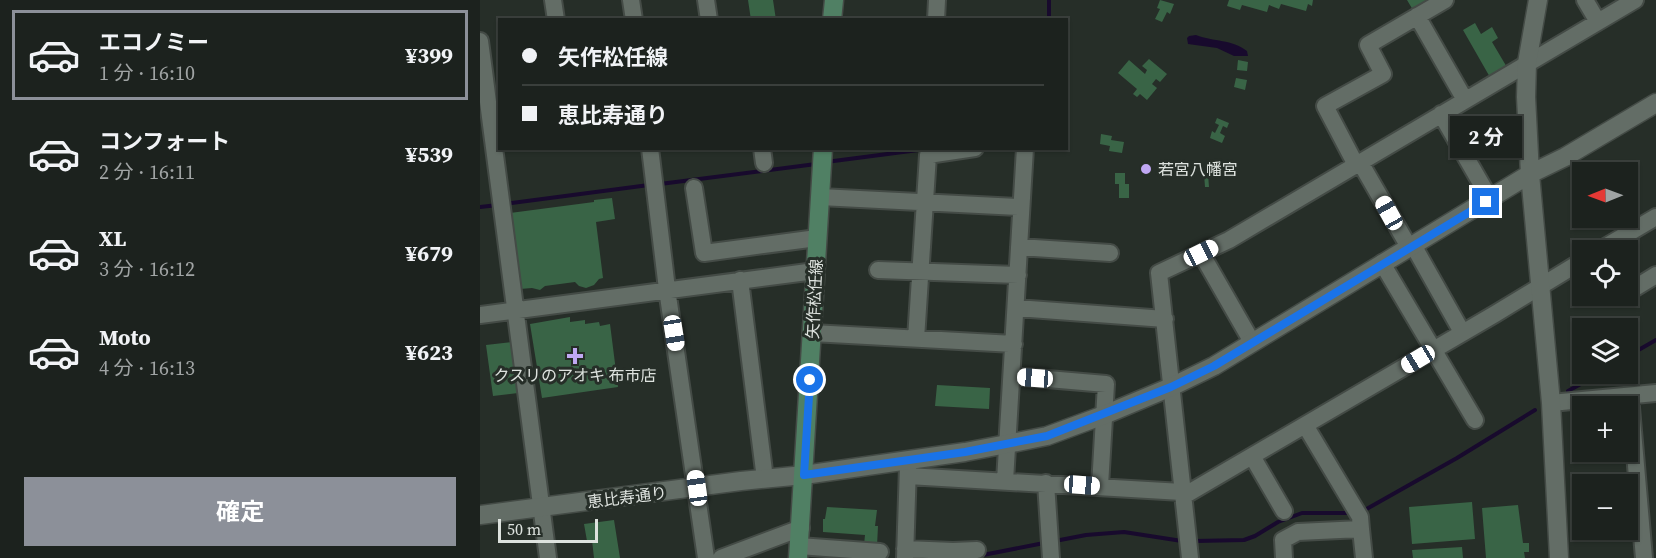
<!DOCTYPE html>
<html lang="ja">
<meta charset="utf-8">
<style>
body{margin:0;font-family:"Source Serif 4","Noto Sans JP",serif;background:#252a27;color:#f1f3f6;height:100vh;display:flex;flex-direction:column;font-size:22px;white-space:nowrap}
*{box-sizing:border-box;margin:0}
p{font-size:20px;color:#a0a4a4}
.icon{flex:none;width:33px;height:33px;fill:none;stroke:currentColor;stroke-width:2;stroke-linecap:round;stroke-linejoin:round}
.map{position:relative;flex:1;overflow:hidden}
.details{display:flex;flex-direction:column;background:#1c221e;width:480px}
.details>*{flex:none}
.banner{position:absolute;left:18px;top:18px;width:570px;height:132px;border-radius:0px;box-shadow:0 2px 4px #0004,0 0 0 2px #3a3f3c;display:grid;align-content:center;height:132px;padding:0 24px;background:#1c221e}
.needle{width:39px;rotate:269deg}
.tools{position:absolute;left:1092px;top:162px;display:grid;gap:12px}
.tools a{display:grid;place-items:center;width:66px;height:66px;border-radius:0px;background:#1c221e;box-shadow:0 2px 4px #0004,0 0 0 2px #3a3f3c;font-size:30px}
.scale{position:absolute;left:18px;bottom:15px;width:100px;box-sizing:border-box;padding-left:6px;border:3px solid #dde2de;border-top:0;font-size:16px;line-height:21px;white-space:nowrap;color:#dde2de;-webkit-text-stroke:4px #262e28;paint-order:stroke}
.end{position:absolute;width:27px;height:27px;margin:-14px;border:8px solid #1a73e8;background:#fff;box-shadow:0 0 0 3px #fff}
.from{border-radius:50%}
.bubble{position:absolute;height:42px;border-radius:0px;background:#1c221e;box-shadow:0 2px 4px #0004,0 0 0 2px #3a3f3c;font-size:20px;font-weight:700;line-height:42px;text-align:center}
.car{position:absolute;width:18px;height:36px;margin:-18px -9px;border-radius:8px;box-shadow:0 0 4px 2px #0007;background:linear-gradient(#fff 24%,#345 0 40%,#fff 0 76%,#345 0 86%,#fff 0)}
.banner b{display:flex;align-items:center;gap:21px;height:57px;font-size:22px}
.banner b+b{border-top:2px solid #3a3f3c}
.banner i{width:15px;height:15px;background:#f1f3f6}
ul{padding:10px 0 0;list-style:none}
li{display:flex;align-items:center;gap:18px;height:90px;margin:0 12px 9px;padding:0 12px;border:3px solid transparent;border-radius:0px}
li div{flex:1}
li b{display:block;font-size:22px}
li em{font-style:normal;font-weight:700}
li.selected{border-color:#8c9099}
li>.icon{width:54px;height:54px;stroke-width:1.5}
.button{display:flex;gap:12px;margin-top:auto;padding:12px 24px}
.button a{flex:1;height:69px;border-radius:0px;background:#8c9099;color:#fff;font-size:24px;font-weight:700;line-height:69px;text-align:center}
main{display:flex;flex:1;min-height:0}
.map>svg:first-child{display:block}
.water{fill:#180a2d}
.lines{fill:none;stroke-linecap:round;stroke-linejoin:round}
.stream{stroke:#180a2d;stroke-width:4}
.building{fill:#396446}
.minor-casing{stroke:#444b46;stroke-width:20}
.tertiary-casing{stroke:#444b46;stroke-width:21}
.secondary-casing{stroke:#444b46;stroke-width:21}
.minor{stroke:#636d66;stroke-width:16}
.tertiary{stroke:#636d66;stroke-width:18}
.secondary{stroke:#508064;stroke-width:18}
.route{stroke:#1a73e8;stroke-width:8}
.poi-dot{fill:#c0a8f3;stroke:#262e28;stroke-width:2}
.labels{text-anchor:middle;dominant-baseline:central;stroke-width:6;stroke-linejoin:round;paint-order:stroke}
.poi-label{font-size:16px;fill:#dde2de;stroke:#262e28;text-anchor:start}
.street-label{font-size:16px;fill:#dde2de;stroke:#262e28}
</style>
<main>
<section class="details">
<ul>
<li class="selected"><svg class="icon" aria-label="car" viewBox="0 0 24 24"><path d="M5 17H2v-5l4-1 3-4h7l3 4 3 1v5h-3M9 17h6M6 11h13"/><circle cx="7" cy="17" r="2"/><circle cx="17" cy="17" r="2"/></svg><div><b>エコノミー</b><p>1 分 · 16:10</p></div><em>¥399</em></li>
<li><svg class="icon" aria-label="car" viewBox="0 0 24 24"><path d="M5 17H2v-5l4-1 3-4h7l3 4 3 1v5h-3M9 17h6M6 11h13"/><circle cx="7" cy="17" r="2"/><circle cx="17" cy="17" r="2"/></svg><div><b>コンフォート</b><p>2 分 · 16:11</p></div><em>¥539</em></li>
<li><svg class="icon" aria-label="car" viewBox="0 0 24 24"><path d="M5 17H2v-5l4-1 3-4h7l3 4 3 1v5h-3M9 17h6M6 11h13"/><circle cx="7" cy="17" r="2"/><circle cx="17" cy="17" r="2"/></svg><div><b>XL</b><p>3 分 · 16:12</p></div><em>¥679</em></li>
<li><svg class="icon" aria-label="car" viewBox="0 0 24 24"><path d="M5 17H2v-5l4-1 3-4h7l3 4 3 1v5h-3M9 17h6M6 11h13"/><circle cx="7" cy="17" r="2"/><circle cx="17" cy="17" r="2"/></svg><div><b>Moto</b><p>4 分 · 16:13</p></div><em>¥623</em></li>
</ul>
<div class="button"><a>確定</a></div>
</section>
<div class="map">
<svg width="1176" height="558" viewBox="0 0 1176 558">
<rect width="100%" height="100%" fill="#262e28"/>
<path class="water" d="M716,35C734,42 752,39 767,51L768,56H754L737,48L708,44L707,38L709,36Z"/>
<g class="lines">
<path class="stream" d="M569,20V0
M346,162L446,149
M180,184L336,164
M25,204L169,185
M0,207L18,205
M1148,356L1176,340
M1088,391L1119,374
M883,511L977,458L1055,410
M575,541L606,535L644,532L702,541
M715,541L764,540L775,536L798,522L822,513H871
M498,556L564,543"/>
</g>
<path class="building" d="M268,0H293L296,20H271Z
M680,0L694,4L690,14L687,12L682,22L675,19L680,9L677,8Z
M749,0H833L832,6L828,4L826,11L801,4L799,9L789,5L787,12L762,5L760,10L747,6Z
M927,0H951L933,10Z
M995,23L1001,34L1012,27L1018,38L1012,42L1028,69L1011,79L983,30Z
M669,59L687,74L680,82L676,79L672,84L677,88L667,100L660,94L657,97L653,94L657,89L638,73L649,60L665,74L667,70L662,66Z
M758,60L768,62L767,71L757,70Z
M756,78L767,80L765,90L754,87Z
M737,118L749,123L747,128L743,126L740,133L745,136L742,143L730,138L732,131L735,133L739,125L735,123Z
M621,134L632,136L631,140L644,142L642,153L629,151L630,146L620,144Z
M635,173H645V184H649V198H639V184H635Z
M724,174H728L729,187H725Z
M132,198L135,219L116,222L123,278L119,279L114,285L106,288L99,286L95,282L65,286L60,290L52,288L40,289L30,213L114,202V200Z
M90,317V322L105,320V324L119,322L120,326L130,324L138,387L62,398L50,324Z
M32,342L38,393L13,396L6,345Z
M457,385L510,388L509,409L455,406Z
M992,502L995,539L932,544L929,507Z
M1038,505L1043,543H1049V552H1044L1045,558H1006L1002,508Z
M347,507L397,510L395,526H398L397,546L384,545L385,535L343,532V519H345Z
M134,520L140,558H114L112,540L107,541L104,524Z
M982,547L983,558H933L932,550Z"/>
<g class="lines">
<defs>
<path id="minor" d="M73,0L76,20
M151,0L154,20
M226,0L229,20
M1105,0L1118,22
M937,16L985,100
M456,20L457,0
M0,41L68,558
M961,114L1010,199
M170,148L187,289L226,558
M282,148L284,163
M880,162L929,247
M876,165L845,106L903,74L888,45L965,0
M214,188L224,253L337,238
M340,197L540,207
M933,245L982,332
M539,247L630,253
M1120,250L1176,217
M721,253L772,342
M902,263L995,420
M398,270L538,275
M260,280L285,479
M1150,291L1176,275
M536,308L685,319
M0,315L335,271
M332,333L534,344
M436,339L448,155L495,148
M532,376L626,384L620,486
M1150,396L1164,558
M1071,403L1176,393
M825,425L880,517L881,529
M772,456L804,511
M428,476L702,492L707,494L1015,314L1102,261
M525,481L545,148
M566,483L571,558
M319,546L400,552
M425,549L473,551L497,550
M241,558L321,528
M425,558L428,466
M710,558L679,273L749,240L1155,0
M804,558L803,540L818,532L881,529L884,558"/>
<path id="tertiary" d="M1058,0L1047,63L1046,97L1050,174L1071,403L1079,558
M0,515L261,481L324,475L485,452L527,444L567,436L624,415L691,387L734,366L1050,174L1085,157L1176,103"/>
<path id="secondary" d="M352,20L354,0
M318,558L343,148"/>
</defs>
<use href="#minor" class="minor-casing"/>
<use href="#tertiary" class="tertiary-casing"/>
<use href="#secondary" class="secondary-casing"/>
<use href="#minor" class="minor"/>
<use href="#tertiary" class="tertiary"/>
<use href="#secondary" class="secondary"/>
</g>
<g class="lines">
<path class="route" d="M330,380L324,475L485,452L567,436L691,387L734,366L1006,202"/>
</g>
<g class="poi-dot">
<circle cx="666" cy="169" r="6"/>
<path d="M92 347h6v6h6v6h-6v6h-6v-6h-6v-6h6z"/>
</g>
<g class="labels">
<g class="poi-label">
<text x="678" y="169">若宮八幡宮</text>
<text x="95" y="375" text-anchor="middle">クスリのアオキ 布市店</text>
</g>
<g class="street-label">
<text transform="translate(334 299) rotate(-87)">矢作松任線</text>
<text transform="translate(147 497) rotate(-7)">恵比寿通り</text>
</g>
</g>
</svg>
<div class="tools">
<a><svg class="needle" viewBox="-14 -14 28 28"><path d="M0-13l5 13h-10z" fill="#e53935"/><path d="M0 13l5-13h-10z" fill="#a0a4a4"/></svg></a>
<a><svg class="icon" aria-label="locate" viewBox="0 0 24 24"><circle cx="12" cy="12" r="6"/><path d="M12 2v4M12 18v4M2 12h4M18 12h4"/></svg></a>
<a><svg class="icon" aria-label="layers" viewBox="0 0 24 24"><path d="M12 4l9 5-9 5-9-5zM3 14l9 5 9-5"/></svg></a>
<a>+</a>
<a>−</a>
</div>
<div class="scale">50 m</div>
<i class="end from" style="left:330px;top:380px"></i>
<i class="end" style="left:1006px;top:202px"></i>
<div class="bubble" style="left:970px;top:116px;width:72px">2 分</div>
<i class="car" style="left:909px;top:213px;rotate:331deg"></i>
<i class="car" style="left:721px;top:253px;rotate:64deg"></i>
<i class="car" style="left:194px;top:333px;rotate:171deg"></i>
<i class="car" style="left:938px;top:359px;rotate:239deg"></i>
<i class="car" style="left:555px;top:378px;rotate:274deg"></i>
<i class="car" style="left:602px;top:485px;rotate:94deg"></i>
<i class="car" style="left:217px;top:488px;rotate:352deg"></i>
<div class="banner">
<b><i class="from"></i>矢作松任線</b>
<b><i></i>恵比寿通り</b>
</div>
</div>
</main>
